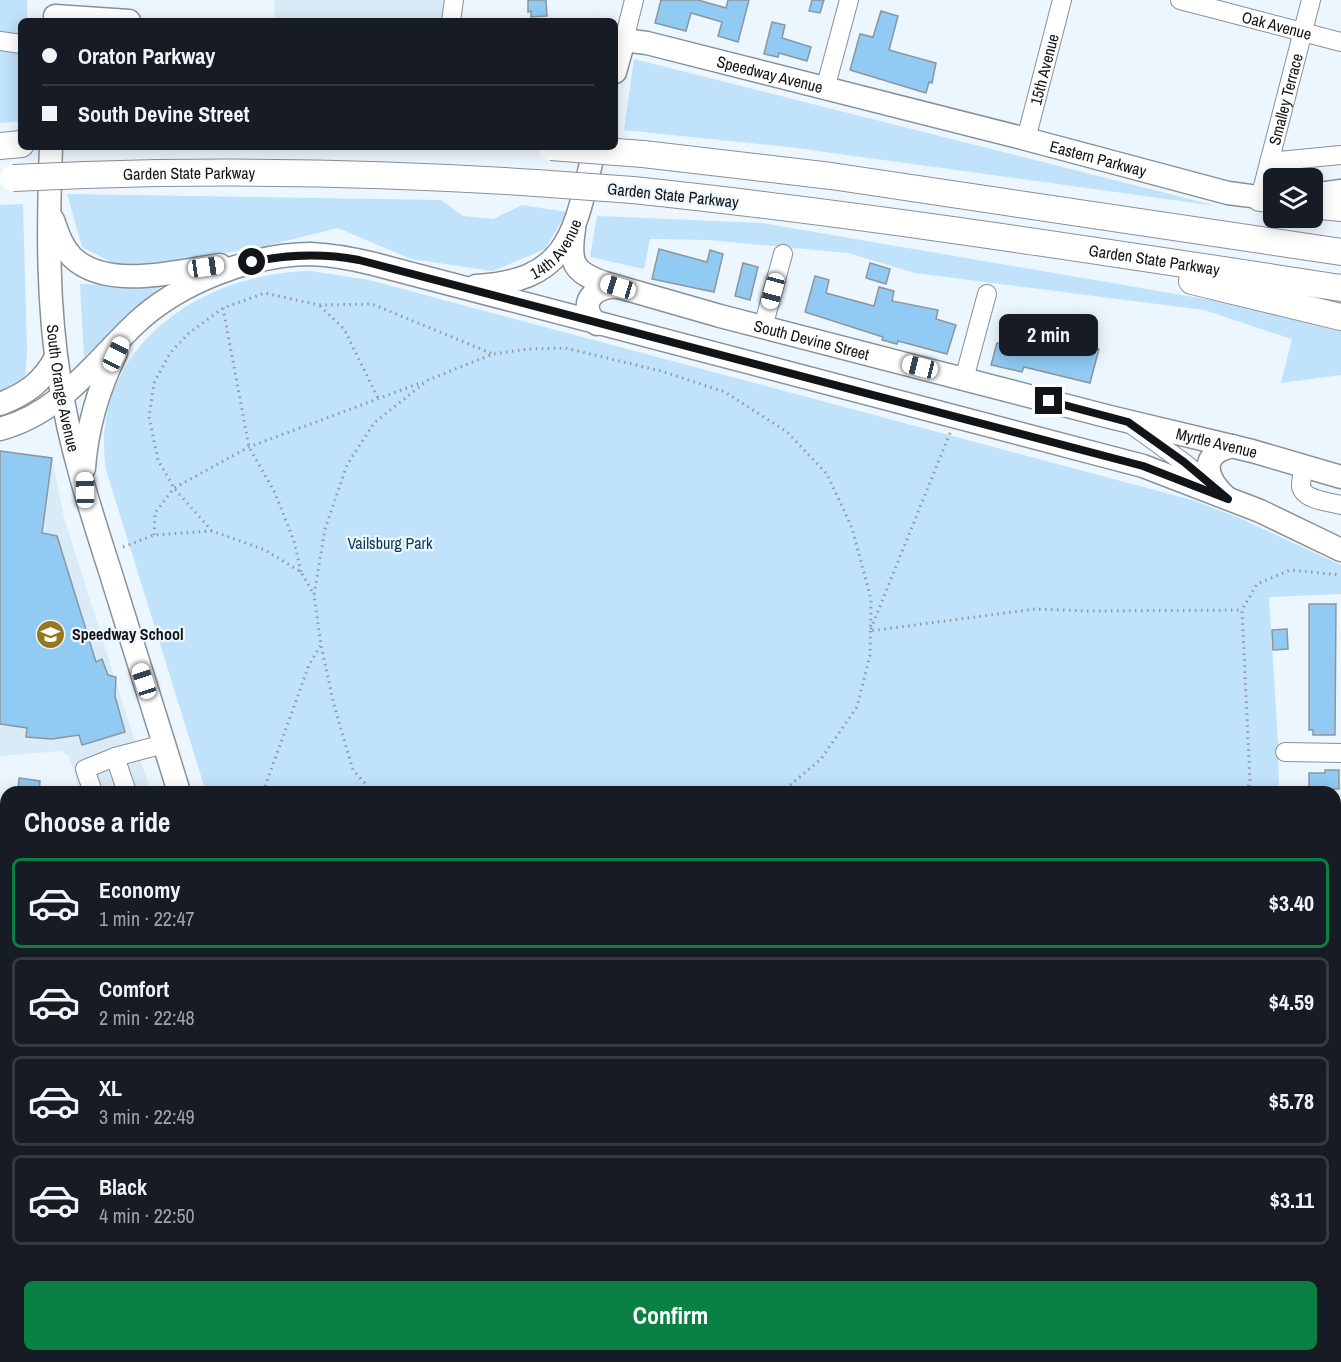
<!DOCTYPE html>
<meta charset="utf-8">
<style>
body{margin:0;font-family:"Archivo Narrow",sans-serif;background:#242831;color:#f1f3f6;height:100vh;display:flex;flex-direction:column;font-size:22px;white-space:nowrap}
*{box-sizing:border-box;margin:0}
p{font-size:20px;color:#9ea1a6}
.icon{flex:none;width:33px;height:33px;fill:none;stroke:currentColor;stroke-width:2;stroke-linecap:round;stroke-linejoin:round}
.map{position:relative;flex:1;overflow:hidden}
.panel{position:absolute;left:0px;top:786px;width:1341px;height:576px;display:flex;flex-direction:column;background:#171b24;border-radius:18px 18px 0 0;box-shadow:0 3px 15px #0003}
.panel>*{flex:none}
.banner{position:absolute;left:18px;top:18px;width:600px;height:132px;border-radius:9px;box-shadow:0 3px 15px #0003;display:grid;align-content:center;height:132px;padding:0 24px;background:#171b24}
.tools{position:absolute;left:1263px;top:168px;display:grid;gap:12px}
.tools a{display:grid;place-items:center;width:60px;height:60px;border-radius:9px;background:#171b24;box-shadow:0 3px 15px #0003;font-size:30px}
.end{position:absolute;width:27px;height:27px;margin:-14px;border:8px solid #111517;background:#fff;box-shadow:0 0 0 3px #fff}
.from{border-radius:50%}
.bubble{position:absolute;height:42px;border-radius:9px;background:#171b24;box-shadow:0 3px 15px #0003;font-size:20px;font-weight:700;line-height:42px;text-align:center}
.car{position:absolute;width:18px;height:36px;margin:-18px -9px;border-radius:8px;box-shadow:0 0 4px 2px #0007;background:linear-gradient(#fff 24%,#345 0 40%,#fff 0 76%,#345 0 86%,#fff 0)}
.banner b{display:flex;align-items:center;gap:21px;height:57px;font-size:22px}
.banner b+b{border-top:2px solid #363941}
.banner i{width:15px;height:15px;background:#f1f3f6}
ul{padding:0;list-style:none}
li{display:flex;align-items:center;gap:18px;height:90px;margin:0 12px 9px;padding:0 12px;border:3px solid #363941;border-radius:9px}
li div{flex:1}
li b{display:block;font-size:22px}
li em{font-style:normal;font-weight:700}
li.on{border-color:#0b8043}
li>.icon{width:54px;height:54px;stroke-width:1.5}
h2{padding:0 24px;font-size:27px;line-height:72px}
.cta{display:flex;gap:12px;margin-top:auto;padding:12px 24px}
.cta a{flex:1;height:69px;border-radius:9px;background:#0b8043;color:#fff;font-size:24px;font-weight:700;line-height:69px;text-align:center}
.map>svg:first-child{display:block}
.built{fill:#d9ebf6}
.green{fill:#c0e2fa}
.building{fill:#91caf2;stroke:#8c969d;stroke-width:1.5}
.lines{fill:none;stroke-linecap:round;stroke-linejoin:round}
.minor-casing{stroke:#889198;stroke-width:20}
.major-casing{stroke:#889198;stroke-width:25}
.highway-casing{stroke:#889198;stroke-width:28}
.path{stroke:#91999e;stroke-width:3;stroke-dasharray:1.5 4.5;stroke-linecap:butt}
.minor{stroke:#fff;stroke-width:18}
.major{stroke:#fff;stroke-width:22}
.highway{stroke:#fff;stroke-width:26}
.highway-bridge-casing{stroke:#889198;stroke-width:28;stroke-linecap:butt}
.highway-bridge{stroke:#fff;stroke-width:26}
.route{stroke:#111517;stroke-width:8}
.labels{text-anchor:middle;dominant-baseline:central;stroke-width:4.5;stroke-linejoin:round;paint-order:stroke}
.street-label{font-size:16px;fill:#111517;stroke:#ecf6fe}
.park-label{font-size:16px;fill:#083852;stroke:#ecf6fe}
.poi-label{font-size:16px;font-weight:bold;fill:#111517;stroke:#ecf6fe;text-anchor:start}
</style>
<div class="map">
<svg width="1341" height="1362" viewBox="0 0 1341 1362">
<rect width="100%" height="100%" fill="#ecf6fe"/>
<path class="built" d="M275,0H458L453,21H274Z
M0,451L52,458L64,518L151,792H80L69,756L62,751L0,756Z"/>
<path class="green" d="M0,0H27V21H21V121L0,123Z
M634,59L1217,206L789,147L624,130Z
M67,194L441,200L463,216L493,219L522,205L567,212L545,249L493,271L411,259L338,228L258,248L124,269L82,247Z
M23,204L27,351L25,379L0,397V205Z
M597,216L762,223L1327,320L1341,324V375L1281,383L1292,339L1204,310L915,273L848,253L709,240L650,239L644,269L590,257Z
M311,271L369,280L1192,500L1237,517L1341,565V594L1269,597L1278,742L1279,792H206L106,470C88,349 201,272 311,271Z
M80,284L160,287L84,357Z"/>
<path class="building" d="M528,0H546L547,16L531,17V11L528,12Z
M661,0H698L726,8L728,0H749L738,42L718,36L722,22L691,13L686,31L655,23Z
M812,0H824L820,13L809,11Z
M881,11L898,16L889,50L936,63L932,83L929,82L926,93L850,70L860,34L873,37Z
M772,22L785,25L782,38L811,47L807,61L779,53L778,57L764,54Z
M659,249L707,262L710,250L723,254L714,292L652,279Z
M743,263L758,267L750,300L735,296Z
M870,263L890,269L886,284L866,278Z
M815,276L829,280L826,293L874,306L879,287L894,291L892,301L938,310L936,319L956,325L947,354L898,341L897,344L882,340L883,337L805,312Z
M1036,327L1079,339L1078,344L1099,349L1090,383L1024,367L1022,372L991,365L997,343L1013,347L1015,336L1032,341Z
M0,451L52,458L42,533L57,536L96,662L102,659L108,675L116,677L115,696L125,732L82,745L79,735L52,739L26,737L27,728L0,724Z
M1309,604H1336L1335,735H1313V730H1309Z
M1287,629L1288,649L1273,650L1272,630Z
M1325,770H1339V789H1309V773H1325Z
M19,778L40,781L39,792H18Z"/>
<g class="lines">
<defs>
<g id="minor">
<path id="s1" d="M1180,0L1341,42"/>
<path d="M451,21L454,0"/>
<path d="M624,40L634,0"/>
<path d="M0,41L21,44"/>
<path d="M825,89L849,0"/>
<path id="s2" d="M1026,139L1062,0"/>
<path d="M1269,162L1341,155"/>
<path id="s3" d="M1260,198L1311,0"/>
<path d="M763,327L783,254"/>
<path d="M964,379L987,294"/>
<path d="M1132,425L1183,462L1217,490"/>
<path d="M1303,466C1303,472 1301,480 1301,486C1303,500 1330,502 1341,505"/>
<path d="M1285,752L1341,753"/>
<path d="M115,757L127,792"/>
<path d="M93,792L85,769L115,757L164,744"/>
<path d="M1335,921H1341"/>
<path d="M0,1082L6,1083"/>
<path d="M1335,1086H1341"/>
<path d="M0,1137L6,1096"/>
<path d="M1335,1253H1341"/>
<path d="M0,1260L6,1261"/>
<path d="M1065,1362V1356"/>
</g>
<g id="major">
<path d="M55,16L129,21"/>
<path id="s4" d="M615,39L647,43L1026,139L1228,193L1274,199"/>
<path d="M615,72L624,40"/>
<path id="s5" d="M51,147C48,226 47,304 60,383C70,447 90,509 110,571C133,645 156,718 179,792"/>
<path d="M1312,195L1341,191"/>
<path d="M53,220C58,234 62,247 72,257C107,291 178,271 220,265"/>
<path id="s6" d="M574,229C569,262 572,272 605,283L720,316L1110,417L1252,451L1341,477"/>
<path id="s7" d="M476,286C574,281 575,226 595,147"/>
<path d="M597,324C576,304 594,285 618,287"/>
<path d="M0,404C26,394 43,382 56,357"/>
<path d="M0,429C60,413 93,364 135,324C178,283 252,254 311,254C333,255 354,259 374,264L1143,466L1260,511L1341,550"/>
<path d="M84,468C87,426 98,390 116,353"/>
<path d="M1227,498C1206,479 1197,454 1233,446"/>
<path d="M0,911L6,912"/>
<path d="M357,1356L359,1362"/>
</g>
<g id="highway">
<path d="M615,47L624,40"/>
<path d="M0,146L21,144"/>
<path d="M643,154L831,176L1341,252"/>
<path id="s8" d="M85,175C235,170 386,173 536,183"/>
<path id="s9" d="M633,190C870,215 1105,252 1341,288"/>
<path d="M1260,198L1274,200"/>
<path d="M1312,205L1341,208"/>
<path d="M1192,281L1341,317"/>
</g>
</defs>
<use href="#minor" class="minor-casing"/>
<use href="#major" class="major-casing"/>
<use href="#highway" class="highway-casing"/>
<path class="path" d="M320,306L344,329L378,398
M223,308L249,447L275,493L294,541L301,572
M950,433L870,631L1035,609L1090,611L1242,610
M212,531L174,488L158,460L149,417L154,383L170,353L189,333L223,308L265,293L319,305L372,304L493,354
M154,535L155,513L174,488L249,447L423,382
M123,547L154,535L212,531L265,550L301,572L314,595
M263,792L309,665L320,646
M373,792L353,770L334,705L321,645L314,595L325,529L347,465L374,423L428,380L493,354L528,349L565,348L661,371L725,392L787,432L827,474L852,528L871,599L870,655L857,707L821,759L782,792
M1246,792L1250,782L1242,610L1257,584L1290,570L1341,575"/>
<use href="#minor" class="minor"/>
<use href="#major" class="major"/>
<use href="#highway" class="highway"/>
<defs>
<path id="highway-bridge" d="M551,147L643,154
M13,178L85,175
M536,183L633,190"/>
</defs>
<use href="#highway-bridge" class="highway-bridge-casing"/>
<use href="#highway-bridge" class="highway-bridge"/>
</g>
<g class="lines">
<path class="route" d="M252,262C289,254 322,253 359,260L1143,466L1228,499L1184,462L1128,422L1049,401"/>
</g>
<defs>
<symbol id="school-disc" viewBox="-11 -11 22 22"><circle r="9.5" fill="#95771f" stroke="#ecf6fe"/><path d="M0-5L7-2L0 1L-7-2ZM-4 1L0 2.5L4 1V4Q0 6-4 4Z" fill="#fff"/></symbol>
</defs>
<g fill-rule="evenodd">
<use href="#school-disc" x="34" y="618" width="33" height="33"/>
</g>
<g class="labels">
<g class="street-label">
<text stroke="none"><textPath href="#s1" startOffset="100">Oak Avenue</textPath></text>
<text stroke="none"><textPath href="#s2" startOffset="72">15th Avenue</textPath></text>
<text stroke="none"><textPath href="#s4" startOffset="159">Speedway Avenue</textPath></text>
<text stroke="none"><textPath href="#s3" startOffset="102">Smalley Terrace</textPath></text>
<text stroke="none"><textPath href="#s4" startOffset="498">Eastern Parkway</textPath></text>
<text stroke="none"><textPath href="#s8" startOffset="104">Garden State Parkway</textPath></text>
<text transform="translate(673 195) rotate(6)">Garden State Parkway</text>
<text stroke="none"><textPath href="#s7" startOffset="93">14th Avenue</textPath></text>
<text stroke="none"><textPath href="#s9" startOffset="526">Garden State Parkway</textPath></text>
<text stroke="none"><textPath href="#s6" startOffset="286">South Devine Street</textPath></text>
<text stroke="none"><textPath href="#s5" startOffset="242">South Orange Avenue</textPath></text>
<text stroke="none"><textPath href="#s6" startOffset="704">Myrtle Avenue</textPath></text>
</g>
<g class="park-label">
<text x="390" y="543">Vailsburg Park</text>
</g>
<g class="poi-label">
<text x="72" y="634">Speedway School</text>
</g>
</g>
</svg>
<div class="tools">
<a><svg class="icon" aria-label="layers" viewBox="0 0 24 24"><path d="M12 4l9 5-9 5-9-5zM3 14l9 5 9-5"/></svg></a>
</div>
<i class="end from" style="left:252px;top:262px"></i>
<i class="end" style="left:1049px;top:401px"></i>
<div class="bubble" style="left:999px;top:314px;width:99px">2 min</div>
<i class="car" style="left:206px;top:267px;rotate:82deg"></i>
<i class="car" style="left:618px;top:287px;rotate:287deg"></i>
<i class="car" style="left:773px;top:291px;rotate:195deg"></i>
<i class="car" style="left:116px;top:354px;rotate:26deg"></i>
<i class="car" style="left:920px;top:367px;rotate:284deg"></i>
<i class="car" style="left:85px;top:490px;rotate:359deg"></i>
<i class="car" style="left:144px;top:681px;rotate:342deg"></i>
<div class="banner">
<b><i class="from"></i>Oraton Parkway</b>
<b><i></i>South Devine Street</b>
</div>
<section class="panel">
<h2>Choose a ride</h2>
<ul>
<li class="on"><svg class="icon" aria-label="car" viewBox="0 0 24 24"><path d="M5 17H2v-5l4-1 3-4h7l3 4 3 1v5h-3M9 17h6M6 11h13"/><circle cx="7" cy="17" r="2"/><circle cx="17" cy="17" r="2"/></svg><div><b>Economy</b><p>1 min · 22:47</p></div><em>$3.40</em></li>
<li><svg class="icon" aria-label="car" viewBox="0 0 24 24"><path d="M5 17H2v-5l4-1 3-4h7l3 4 3 1v5h-3M9 17h6M6 11h13"/><circle cx="7" cy="17" r="2"/><circle cx="17" cy="17" r="2"/></svg><div><b>Comfort</b><p>2 min · 22:48</p></div><em>$4.59</em></li>
<li><svg class="icon" aria-label="car" viewBox="0 0 24 24"><path d="M5 17H2v-5l4-1 3-4h7l3 4 3 1v5h-3M9 17h6M6 11h13"/><circle cx="7" cy="17" r="2"/><circle cx="17" cy="17" r="2"/></svg><div><b>XL</b><p>3 min · 22:49</p></div><em>$5.78</em></li>
<li><svg class="icon" aria-label="car" viewBox="0 0 24 24"><path d="M5 17H2v-5l4-1 3-4h7l3 4 3 1v5h-3M9 17h6M6 11h13"/><circle cx="7" cy="17" r="2"/><circle cx="17" cy="17" r="2"/></svg><div><b>Black</b><p>4 min · 22:50</p></div><em>$3.11</em></li>
</ul>
<div class="cta"><a>Confirm</a></div>
</section>
</div>
